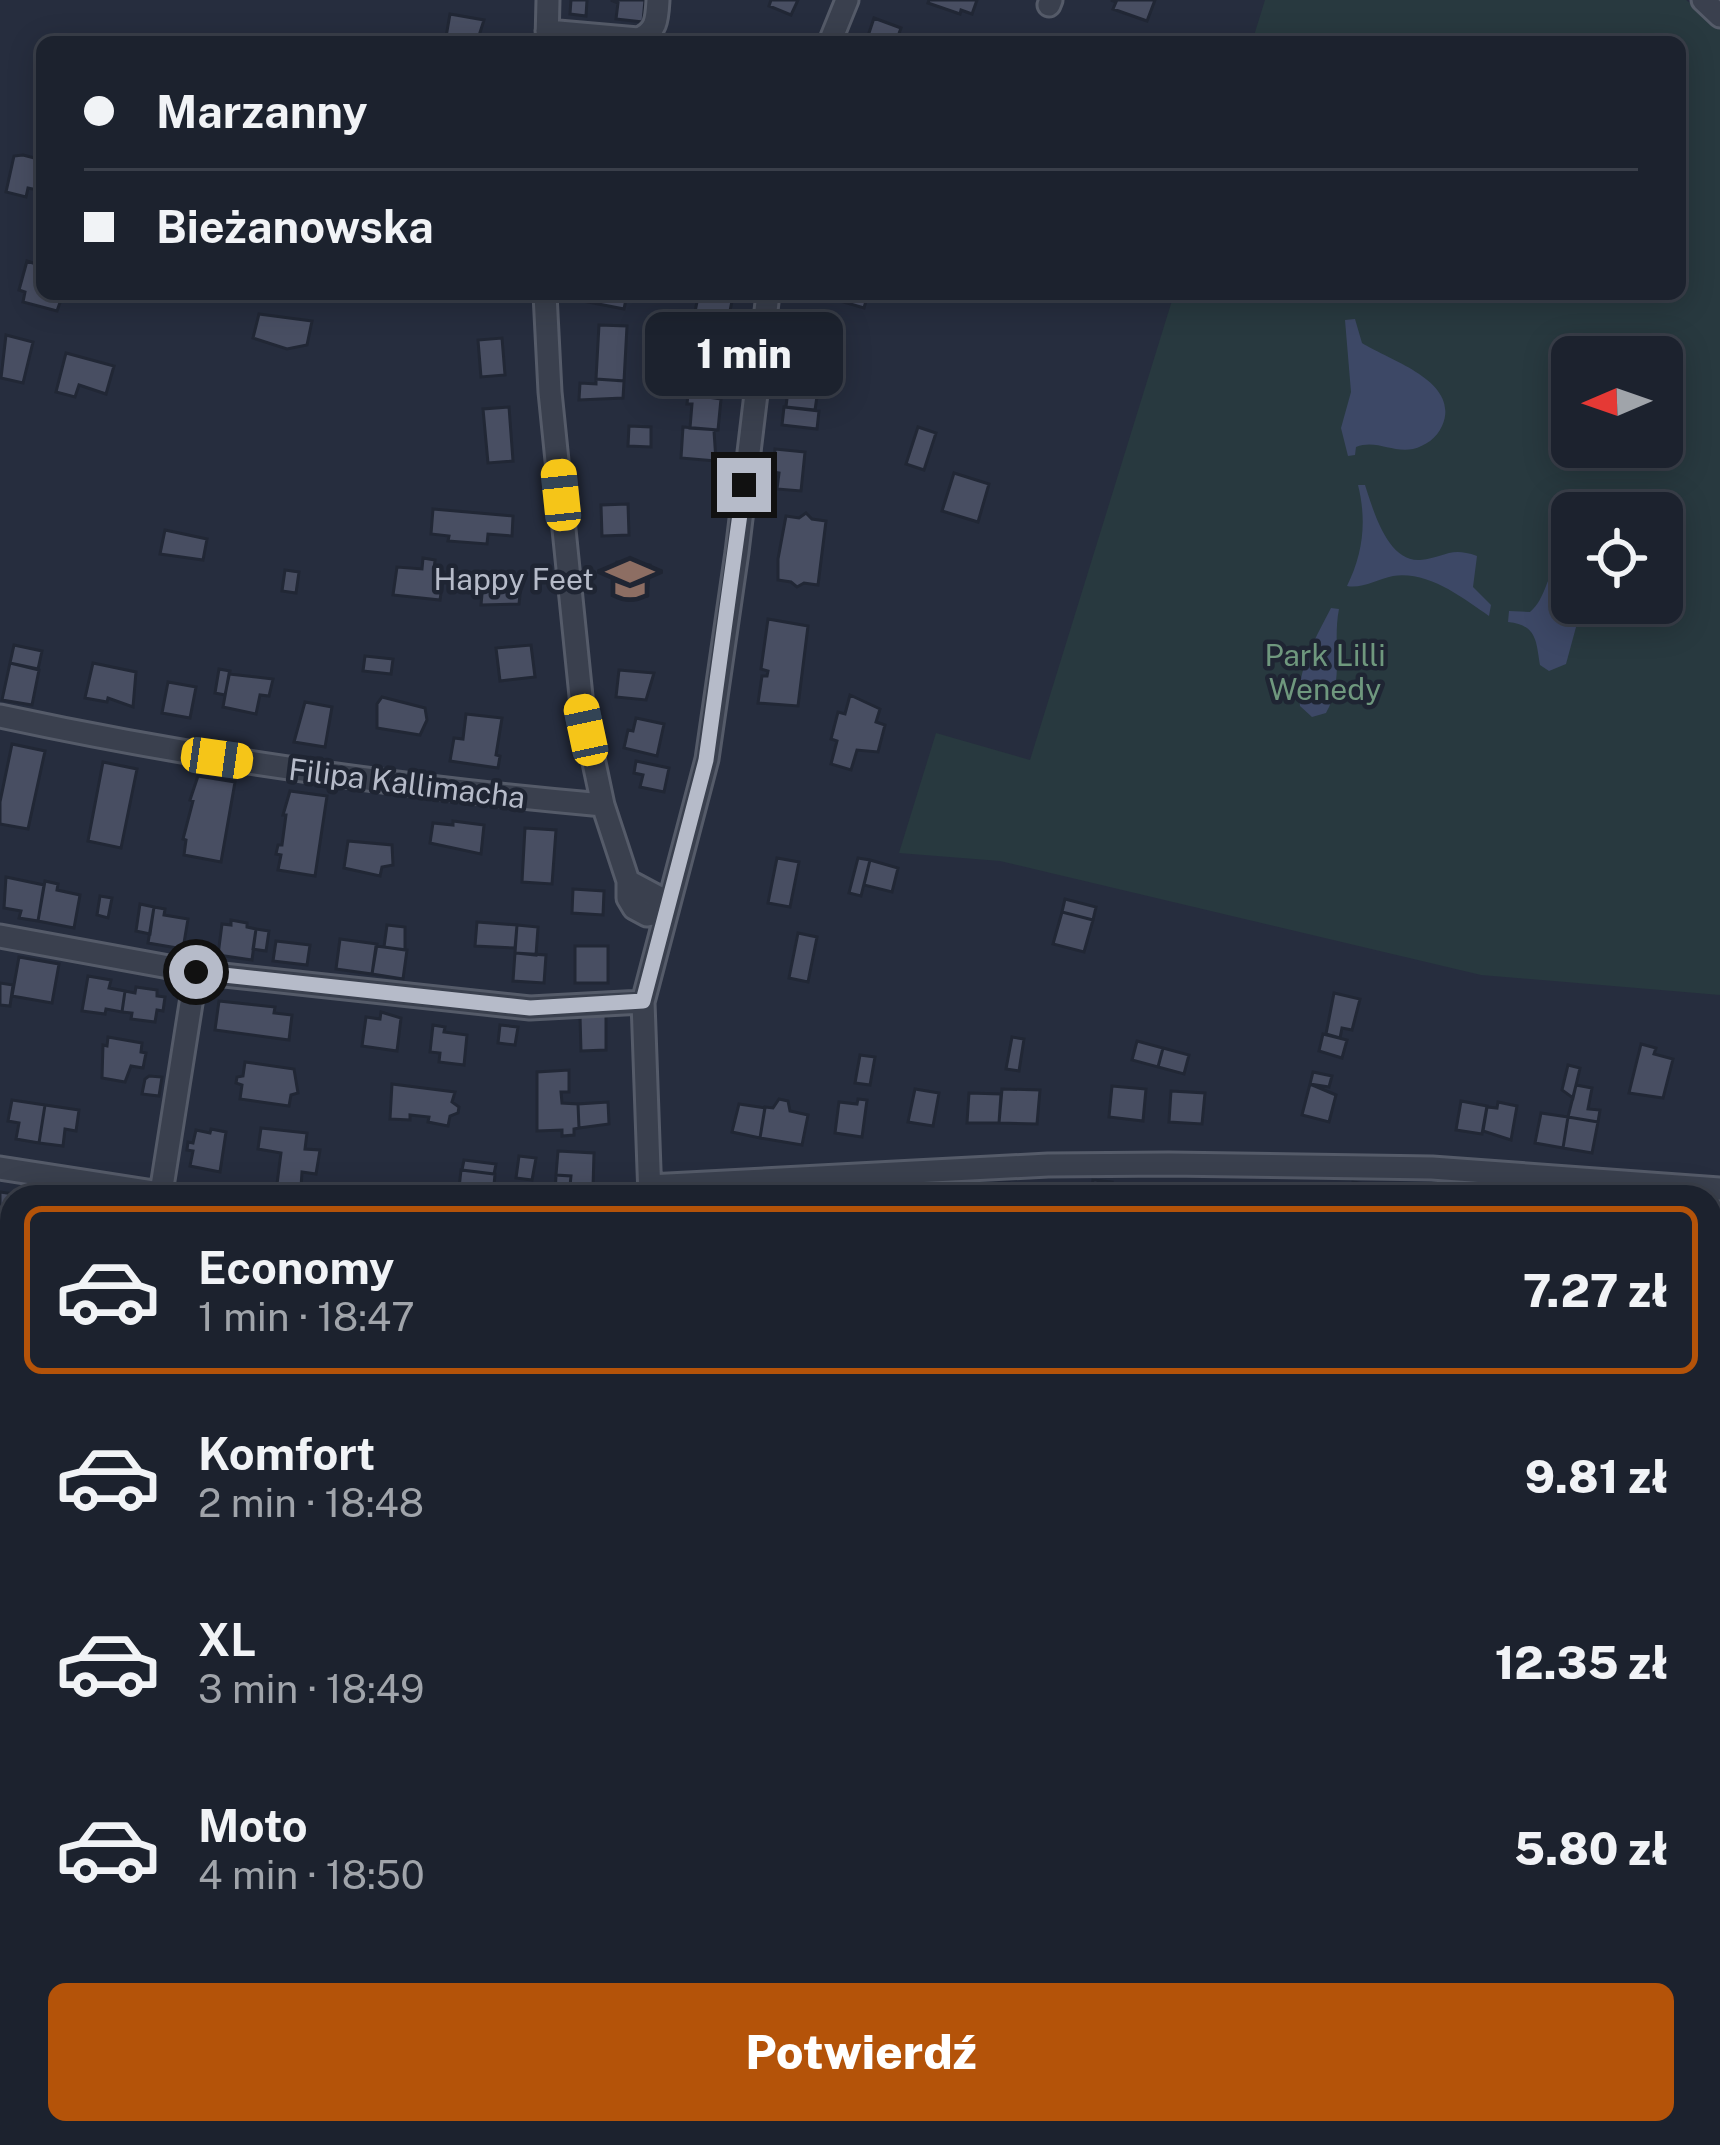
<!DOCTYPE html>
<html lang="pl">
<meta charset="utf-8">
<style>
body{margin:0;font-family:"Public Sans",sans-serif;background:#252a36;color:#f1f3f6;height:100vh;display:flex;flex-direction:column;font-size:45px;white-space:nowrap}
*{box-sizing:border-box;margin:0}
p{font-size:39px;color:#a0a4aa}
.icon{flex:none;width:66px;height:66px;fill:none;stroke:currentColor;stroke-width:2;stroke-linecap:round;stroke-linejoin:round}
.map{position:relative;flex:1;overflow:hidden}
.side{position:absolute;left:0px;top:1185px;width:1722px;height:960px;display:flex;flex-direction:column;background:#1c222e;border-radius:36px 36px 0 0;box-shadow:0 6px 30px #0003,0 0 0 3px #3a3f4a}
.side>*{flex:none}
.banner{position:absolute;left:36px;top:36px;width:1650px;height:264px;border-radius:18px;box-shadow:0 6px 30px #0003,0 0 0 3px #3a3f4a;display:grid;align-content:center;height:264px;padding:0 48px;background:#1c222e}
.needle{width:78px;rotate:268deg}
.buttons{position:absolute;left:1551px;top:336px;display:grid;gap:24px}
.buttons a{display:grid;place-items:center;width:132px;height:132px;border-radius:18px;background:#1c222e;box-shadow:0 6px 30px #0003,0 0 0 3px #3a3f4a;font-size:60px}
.end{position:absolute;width:54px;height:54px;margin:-27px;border:15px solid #b6bbc9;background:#111;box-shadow:0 0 0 6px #111}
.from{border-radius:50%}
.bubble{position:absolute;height:84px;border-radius:18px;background:#1c222e;box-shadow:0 6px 30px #0003,0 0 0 3px #3a3f4a;font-size:39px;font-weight:800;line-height:84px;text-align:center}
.car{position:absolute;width:36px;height:72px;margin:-36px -18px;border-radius:15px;box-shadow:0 0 9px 3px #0007;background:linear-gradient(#f5c518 24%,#345 0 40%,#f5c518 0 76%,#345 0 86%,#f5c518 0)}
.banner b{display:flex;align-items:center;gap:42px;height:114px;font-size:45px}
.banner b+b{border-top:3px solid #3a3f4a}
.banner i{width:30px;height:30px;background:#f1f3f6}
ul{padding:21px 0 0;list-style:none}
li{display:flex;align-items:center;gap:36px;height:168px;margin:0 24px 18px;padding:0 24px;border:6px solid transparent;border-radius:18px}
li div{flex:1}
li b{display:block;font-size:45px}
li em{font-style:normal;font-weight:800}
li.selected{border-color:#b45309}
li>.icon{width:108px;height:108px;stroke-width:1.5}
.button{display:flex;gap:24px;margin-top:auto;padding:24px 48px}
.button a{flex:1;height:138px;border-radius:18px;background:#b45309;color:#fff;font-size:48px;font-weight:800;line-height:138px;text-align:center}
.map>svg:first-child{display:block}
.green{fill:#28393f;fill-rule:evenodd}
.water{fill:#3d4866}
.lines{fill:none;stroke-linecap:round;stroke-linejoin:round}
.stream{stroke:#3d4866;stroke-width:6}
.building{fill:#484e62;stroke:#212735;stroke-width:3}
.minor-casing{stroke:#555b69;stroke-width:27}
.minor{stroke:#3a404e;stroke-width:21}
.route{stroke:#b6bbc9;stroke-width:15}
.labels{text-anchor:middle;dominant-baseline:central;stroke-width:9;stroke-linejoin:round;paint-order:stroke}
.poi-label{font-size:30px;fill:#b6bbc9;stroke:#1f2533;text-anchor:end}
.park-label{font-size:30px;fill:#6f987e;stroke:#1f2533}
.street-label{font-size:30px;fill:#b6bbc9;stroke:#1f2533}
</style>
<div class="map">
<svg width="1720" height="2145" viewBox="0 0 1720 2145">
<rect width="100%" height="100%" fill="#262d3e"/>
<path class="green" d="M1265,0H1686L1720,26V995L1481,975L1000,861L899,853L936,733L1030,760L1174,294H1680V42H1252ZM1572,357H1662V447H1572ZM1572,513H1662V603H1572Z
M1710,1383L1720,1386V2122L1710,2117Z
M1542,2133H1641L1636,2145H1553Z"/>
<path class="water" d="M1355,319L1362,343C1388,360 1462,381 1442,426C1437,438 1425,446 1413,449C1392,453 1376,439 1356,447L1355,455L1348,456L1341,428L1351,392L1345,320Z
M1358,485H1365C1373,509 1387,562 1420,560C1445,558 1449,546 1477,556L1473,587L1491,605L1489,616C1461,597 1429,571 1393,576C1378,579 1362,589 1347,586C1363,554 1367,521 1358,485Z
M1562,561H1572V603L1582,605L1566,664L1549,671L1540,665C1536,641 1537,625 1508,622L1509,611L1530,612C1547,598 1545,574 1562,561Z
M1331,608L1339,609C1332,644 1345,679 1326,713L1312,717L1300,706C1295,673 1316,637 1331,608Z"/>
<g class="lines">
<path class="stream" d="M0,1268L12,1270
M1710,1406L1720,1415"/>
</g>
<path class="building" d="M571,0H587L586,16L570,14Z
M611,0H645L643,22L616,19L618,3Z
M771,0H798L791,15L769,6Z
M929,0H977L972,14L961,10L960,14L928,3Z
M1111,0H1155L1147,21L1113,9L1116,2Z
M450,14L484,20L477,42L446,37Z
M874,18L901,28L897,39L900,42H866Z
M23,155L42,160V191L28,188L26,197L6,192L14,156Z
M27,261L42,266V294H63L57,311L23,302L25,292L19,290Z
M579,294H627L624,309L578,300Z
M703,294L733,296L727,326L699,321L700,313L695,312L698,297Z
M816,294H868L864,308Z
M259,314L312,321L307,345L287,349L253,338Z
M797,319L825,323L823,333L827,334L819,359L792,355Z
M599,325L627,326L624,381L596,379Z
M6,335L33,342L23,383L1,378Z
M679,337L714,344L711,373L676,369Z
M502,338L505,375L481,377L478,340Z
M66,353L114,366L106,394L79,385L75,397L56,392Z
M596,379L624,381L623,398L579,400L580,383L596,384Z
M789,380L819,383L815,410L786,407Z
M688,394L721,399L718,430L690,428L692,404H687Z
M509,407L513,461L488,463L483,409Z
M784,407L819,411L817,429L782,425Z
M629,426L651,427V447L628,446Z
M683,427L718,430L714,431L716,461L681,458Z
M918,427L936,433L924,470L906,464Z
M775,449L805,452L801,491L777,489L779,473L773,472Z
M954,473L989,484L978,522L942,511Z
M628,504L629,535L602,536L601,505Z
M433,509L513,516L512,536L488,534L487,544L448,541L449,536L431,534Z
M806,513L812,519L826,521L818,585L804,583L797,587L791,582L778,580V559L786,516L799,518Z
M165,530L207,539L203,560L160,554Z
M423,558L435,560L434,570L444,572L440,600L393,595L397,567L422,569Z
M617,562L650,565L647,596L613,592Z
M285,570L299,572L296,593L282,591Z
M484,572L522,576L519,604L481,605Z
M768,619L808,626L798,706L758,703L762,676H767L768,671L761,669Z
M14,645L42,651L38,669L10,663Z
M531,645L535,677L500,681L496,648Z
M365,656L393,659L391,674L363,671Z
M10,663L39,670L32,705L2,700Z
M93,663L136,672L133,707L108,698L107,702L85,698Z
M219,669L230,671L225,695L215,693Z
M619,670L654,673L646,700L616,697Z
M229,674L273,679L269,696L260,695L256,714L223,707Z
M168,682L196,687L190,718L162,713Z
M850,695L880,709L876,722L885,725L878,752L857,750L851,770L831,764L837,741L831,739L838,712L845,714Z
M382,697L425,708L427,720L420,735L377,728V704Z
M305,702L332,707L325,747L294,742Z
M466,714L502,718L496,755L500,756L498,768L450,761L454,738L463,739Z
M636,718L664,724L657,756L624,748L628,730L633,731Z
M12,744L45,751L28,829L0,824V802Z
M636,761L669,768L664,792L640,787L643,775L634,773Z
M103,762L137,769L121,848L88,841Z
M198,776L235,782L221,862L184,855L186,840L183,839L193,801L190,800Z
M290,791L327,796L315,876L278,870L281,855L276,854L278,845H282L286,815H283Z
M453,821L484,825L481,854L430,843L433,823L453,825Z
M525,828L556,830L552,884L522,882Z
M348,841L392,845L393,865L382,867L380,876L344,868Z
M777,858L799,862L790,907L768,903Z
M858,858L870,860L861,896L849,893Z
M870,860L898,868L892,892L864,885Z
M6,877L44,885L38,921L19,918L21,911L4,908Z
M45,881L58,884L57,890L80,895L74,928L38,921Z
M573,889L604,891L603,915L572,913Z
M100,896L112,898L108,918L97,915Z
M1065,899L1096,907L1093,920L1062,912Z
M140,904L154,907L150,934L136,931Z
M154,907L165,909L164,915L188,919L183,949L148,943Z
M1062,912L1093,920L1084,952L1053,944Z
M231,920L247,923V927L256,929L252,960L218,955L222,924L231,925Z
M477,922L517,925L515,948L475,946Z
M387,925L405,927V950L384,947Z
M517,925L538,927L536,955L515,953Z
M256,929L269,931L266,951L253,949Z
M798,933L817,937L808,982L789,978Z
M340,939L377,944L372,974L336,969Z
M276,941L310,945L307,965L273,961Z
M376,946L407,950L403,979L372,974Z
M575,946H608V983H575Z
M515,953L546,955L544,983L513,981Z
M19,957L59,964L52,1003L12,996Z
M88,976L111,980L109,988L125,991L122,1012L106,1009L105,1014L82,1011Z
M0,983L13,985L10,1006L0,1005Z
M136,987L157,990V996L165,997L163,1011L157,1010L155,1022L131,1019L132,1013L122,1012L125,991L135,993Z
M1334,993L1360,999L1352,1030L1342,1028L1340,1038L1326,1034Z
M219,1001L275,1007L274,1013L292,1015L289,1040L215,1030Z
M381,1012L401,1018L397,1051L362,1046L366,1017L380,1019Z
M606,1015V1050L581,1051L580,1016Z
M433,1025L445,1027L444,1032L467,1035L464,1065L439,1062L440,1053L430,1052Z
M500,1025L518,1027L515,1045L498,1043Z
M1323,1034L1347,1040L1342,1058L1319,1051Z
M108,1037L142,1043L141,1052L146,1053L143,1068L131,1066L125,1082L102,1078L103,1045L107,1046Z
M1012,1037L1024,1039L1019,1071L1006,1069Z
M1137,1041L1163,1048L1158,1067L1132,1060Z
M1641,1044L1656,1048L1654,1054L1673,1059L1663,1098L1629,1093Z
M1163,1048L1189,1055L1184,1074L1158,1067Z
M860,1055L875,1057L870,1085L855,1083Z
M245,1062L294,1069L298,1093L291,1095L289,1106L240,1099L242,1085L236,1083L237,1077L243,1076Z
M1568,1065L1580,1068L1573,1098L1562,1090Z
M569,1070V1092H561L562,1103L578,1104L579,1128L574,1129V1135L562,1136V1130L537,1131V1072Z
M1313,1072L1332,1076L1329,1087L1310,1084Z
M149,1076L162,1077L159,1096L142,1094L145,1079Z
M392,1084L455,1092L452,1102L459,1107L458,1113L450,1116L448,1126L428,1122L429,1117L410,1115V1120L390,1119Z
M1310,1084L1336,1095L1329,1122L1302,1115Z
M1576,1085L1592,1088L1588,1109L1600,1110L1598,1122L1568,1117Z
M1112,1086L1146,1089L1143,1121L1109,1117Z
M915,1089L939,1093L933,1126L908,1122Z
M1002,1089L1040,1090L1037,1124L999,1123Z
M1171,1091L1205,1093L1202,1124L1169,1122Z
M969,1093L1001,1094L999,1123H967Z
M779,1099L788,1101L790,1111L808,1115L802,1145L760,1138L765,1107L773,1108Z
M858,1099L867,1100L862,1137L835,1133L839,1102L857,1104Z
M12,1100L45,1105L39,1143L16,1139L19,1123L8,1121Z
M1461,1101L1487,1106L1482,1134L1456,1130Z
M608,1102L609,1124L579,1128L578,1104Z
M1498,1102L1517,1106L1511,1140L1483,1131L1487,1107L1497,1108Z
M739,1104L765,1108L760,1138L732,1132Z
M45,1105L79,1110L76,1131L65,1129L63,1146L39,1143Z
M1541,1113L1568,1117L1563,1148L1535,1143Z
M1568,1117L1598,1122L1592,1153L1563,1148Z
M261,1128L307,1133L305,1149L320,1150L316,1174L302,1172L301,1187L277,1184L281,1153L258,1149Z
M211,1129L226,1132L220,1172L190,1166L193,1151L187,1150L188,1142L193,1143L196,1130L210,1133Z
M558,1151L594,1153L593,1187L570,1186L571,1176L556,1175Z
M519,1156L536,1158L532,1180L516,1178Z
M464,1160L496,1164L494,1174L462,1170Z
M461,1170L495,1174L493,1197H458Z
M556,1175L571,1176L570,1186L584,1187L583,1197H555Z
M1093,1180L1112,1182L1110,1197H1091Z
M1353,1182L1375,1186L1373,1197H1350Z
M1009,1183L1010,1197H975V1184Z
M1274,1186L1302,1187L1301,1197H1272Z
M0,1192L14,1194L8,1235L0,1234Z
M7,1316L12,1317V1351L0,1348Z
M0,1732L12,1734V1769L0,1766Z
M1710,1849L1720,1859V1879L1710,1888Z
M67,2133H78L96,2139L95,2145H64Z
M206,2133H236L230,2145L203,2144Z"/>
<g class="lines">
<defs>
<path id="minor" d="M1703,0L1720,16
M1049,5L1051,0
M547,31L638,39C657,32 657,18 658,0
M547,41L548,0
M830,42L847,0
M545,294L550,392L582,706L603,805L628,881V898L634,908L647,915L666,911L658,897L628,881
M0,716C199,759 400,787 603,805
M0,936L196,972L530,1008L643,1002
M0,1168L186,1197
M649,1186L1048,1165L1169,1164L1432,1168L1720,1189
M161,1193L196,972
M650,1197L643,1002L707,759L737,552L768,294
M0,1377L12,1380
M0,1583L12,1534
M0,1701L12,1704
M0,2035L12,2038
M530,2133L585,2145
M1298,2133L1361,2139L1432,2133
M1513,2133L1532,2145
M342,2145L348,2133
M889,2145L944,2133
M1138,2145L1141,2133
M1490,2145L1494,2133"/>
</defs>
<use href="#minor" class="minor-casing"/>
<use href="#minor" class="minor"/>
</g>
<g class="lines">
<path class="route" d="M196,972L530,1008L643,1001L706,760L744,485"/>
</g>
<defs>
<symbol id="school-bare" viewBox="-9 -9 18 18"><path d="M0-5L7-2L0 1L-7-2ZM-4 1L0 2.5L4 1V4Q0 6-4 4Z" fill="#8d6e63" stroke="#1f2533" stroke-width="2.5" paint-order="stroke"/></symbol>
</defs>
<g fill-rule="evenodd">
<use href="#school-bare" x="597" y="546" width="66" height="66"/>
</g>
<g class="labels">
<g class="poi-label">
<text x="594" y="579">Happy Feet</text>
</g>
<g class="park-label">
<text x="1325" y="655">Park Lilli<tspan x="1325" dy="34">Wenedy</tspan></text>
</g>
<g class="street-label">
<text transform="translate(407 783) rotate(7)">Filipa Kallimacha</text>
</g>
</g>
</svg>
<div class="buttons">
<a><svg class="needle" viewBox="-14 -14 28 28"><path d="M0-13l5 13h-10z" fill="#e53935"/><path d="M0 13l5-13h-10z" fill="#a0a4aa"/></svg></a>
<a><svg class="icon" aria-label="locate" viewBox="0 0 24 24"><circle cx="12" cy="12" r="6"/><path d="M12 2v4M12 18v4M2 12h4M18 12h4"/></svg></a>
</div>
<i class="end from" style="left:196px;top:972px"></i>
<i class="end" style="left:744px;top:485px"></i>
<div class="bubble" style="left:645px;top:312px;width:198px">1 min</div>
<i class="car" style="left:561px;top:495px;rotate:354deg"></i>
<i class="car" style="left:586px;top:730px;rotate:348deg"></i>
<i class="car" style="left:217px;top:758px;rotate:98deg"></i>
<div class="banner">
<b><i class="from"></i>Marzanny</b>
<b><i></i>Bieżanowska</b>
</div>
<section class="side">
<ul>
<li class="selected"><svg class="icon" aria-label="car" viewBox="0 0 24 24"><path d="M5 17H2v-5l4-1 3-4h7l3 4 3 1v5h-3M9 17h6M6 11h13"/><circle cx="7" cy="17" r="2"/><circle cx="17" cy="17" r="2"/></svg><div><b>Economy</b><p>1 min · 18:47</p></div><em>7.27 zł</em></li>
<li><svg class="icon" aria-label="car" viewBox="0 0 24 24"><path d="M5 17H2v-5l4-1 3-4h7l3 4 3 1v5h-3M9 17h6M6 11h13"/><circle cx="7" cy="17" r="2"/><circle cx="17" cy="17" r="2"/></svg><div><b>Komfort</b><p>2 min · 18:48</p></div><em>9.81 zł</em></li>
<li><svg class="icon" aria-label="car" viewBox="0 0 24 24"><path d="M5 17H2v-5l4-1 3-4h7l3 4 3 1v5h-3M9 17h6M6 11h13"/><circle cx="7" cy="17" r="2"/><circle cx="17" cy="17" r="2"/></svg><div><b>XL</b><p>3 min · 18:49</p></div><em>12.35 zł</em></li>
<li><svg class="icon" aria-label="car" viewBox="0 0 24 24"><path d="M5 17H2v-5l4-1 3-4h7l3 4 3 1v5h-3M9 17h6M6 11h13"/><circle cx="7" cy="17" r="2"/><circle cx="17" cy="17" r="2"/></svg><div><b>Moto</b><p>4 min · 18:50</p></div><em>5.80 zł</em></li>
</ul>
<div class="button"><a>Potwierdź</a></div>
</section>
</div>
